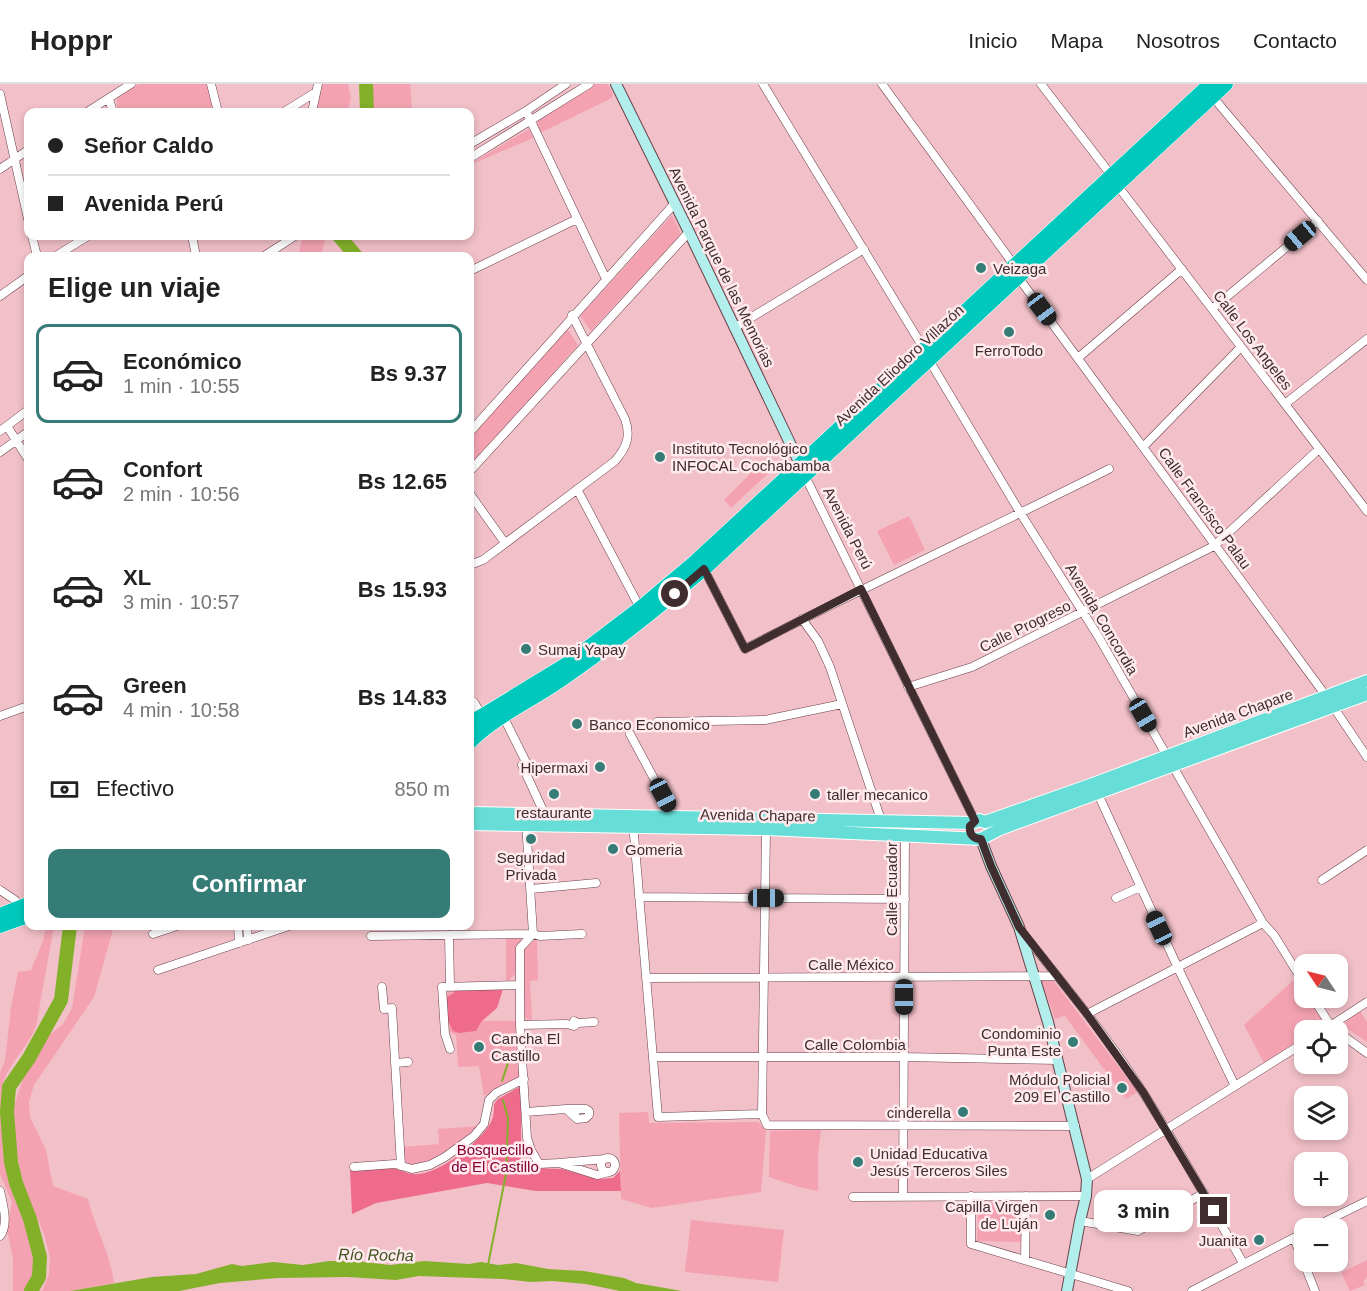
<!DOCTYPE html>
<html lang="es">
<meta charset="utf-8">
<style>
body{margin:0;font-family:Arial,sans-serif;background:#f6f6f6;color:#222;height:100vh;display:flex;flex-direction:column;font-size:22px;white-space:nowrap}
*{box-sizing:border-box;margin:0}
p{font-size:20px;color:#767676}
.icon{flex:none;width:33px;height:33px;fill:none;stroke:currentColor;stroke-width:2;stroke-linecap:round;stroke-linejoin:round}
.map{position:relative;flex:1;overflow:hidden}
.panel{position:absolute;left:24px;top:168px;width:450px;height:678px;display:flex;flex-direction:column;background:#fff;border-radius:12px;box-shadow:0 3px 9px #0003}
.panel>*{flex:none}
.guide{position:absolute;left:24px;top:24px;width:450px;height:132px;border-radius:12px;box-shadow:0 3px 9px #0003;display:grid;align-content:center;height:132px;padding:0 24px;background:#fff}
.needle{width:39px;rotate:305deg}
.buttons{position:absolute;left:1294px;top:870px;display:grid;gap:12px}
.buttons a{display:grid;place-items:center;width:54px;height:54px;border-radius:12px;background:#fff;box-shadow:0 3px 9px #0003;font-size:30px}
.end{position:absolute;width:27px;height:27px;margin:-14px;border:8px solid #402d30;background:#fff;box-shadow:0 0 0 3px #fff}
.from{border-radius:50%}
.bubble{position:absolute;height:42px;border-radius:12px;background:#fff;box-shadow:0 3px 9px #0003;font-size:20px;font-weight:700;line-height:42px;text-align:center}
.car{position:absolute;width:18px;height:36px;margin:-18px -9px;border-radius:8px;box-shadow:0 0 4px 2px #0007;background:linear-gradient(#222 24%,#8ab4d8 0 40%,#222 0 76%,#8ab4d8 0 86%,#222 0)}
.guide b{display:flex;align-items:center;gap:21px;height:57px;font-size:22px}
.guide b+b{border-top:2px solid #e0e0e0}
.guide i{width:15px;height:15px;background:#222}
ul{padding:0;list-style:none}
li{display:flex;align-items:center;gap:18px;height:99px;margin:0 12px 9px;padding:0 12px;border:3px solid transparent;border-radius:12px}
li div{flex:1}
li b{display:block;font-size:22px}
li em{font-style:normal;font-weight:700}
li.active{border-color:#347c75}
li>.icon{width:54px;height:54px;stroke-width:1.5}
h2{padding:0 24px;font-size:27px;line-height:72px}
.pay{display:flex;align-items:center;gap:15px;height:66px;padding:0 24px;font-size:22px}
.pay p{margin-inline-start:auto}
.button{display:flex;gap:12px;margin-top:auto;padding:12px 24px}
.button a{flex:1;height:69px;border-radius:12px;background:#347c75;color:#fff;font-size:24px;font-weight:700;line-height:69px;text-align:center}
header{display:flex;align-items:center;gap:36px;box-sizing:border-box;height:84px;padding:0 30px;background:#fff;border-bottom:2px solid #e0e0e0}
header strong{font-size:28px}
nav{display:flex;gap:33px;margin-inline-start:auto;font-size:21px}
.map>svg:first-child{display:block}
.green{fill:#f4a2b1}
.forest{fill:#ef6b8b}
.water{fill:#82b029}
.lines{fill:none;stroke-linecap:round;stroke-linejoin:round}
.stream{stroke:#82b029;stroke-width:2}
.river{stroke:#82b029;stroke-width:14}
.street-casing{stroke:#694048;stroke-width:9}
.secondary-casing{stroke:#694048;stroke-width:12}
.primary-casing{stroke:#fff;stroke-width:14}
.highway-casing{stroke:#fff;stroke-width:15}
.street{stroke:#fff;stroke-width:8}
.secondary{stroke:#b2eeeb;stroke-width:10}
.primary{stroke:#66ded7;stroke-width:12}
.highway{stroke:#00c8bc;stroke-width:14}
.route{stroke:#402d30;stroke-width:8}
.poi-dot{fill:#347c75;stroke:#ffeaed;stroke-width:2}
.labels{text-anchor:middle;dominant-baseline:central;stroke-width:5;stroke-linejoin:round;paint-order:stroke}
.street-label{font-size:15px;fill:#402d30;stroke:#ffeaed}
.poi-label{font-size:15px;fill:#402d30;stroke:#ffeaed;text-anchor:start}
.park-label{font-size:15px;fill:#830137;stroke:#ffeaed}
.water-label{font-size:16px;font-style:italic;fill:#405321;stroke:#ffeaed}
</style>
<header>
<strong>Hoppr</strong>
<nav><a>Inicio</a><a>Mapa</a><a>Nosotros</a><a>Contacto</a></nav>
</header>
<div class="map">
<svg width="1367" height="1207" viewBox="0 0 1367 1207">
<rect width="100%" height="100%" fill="#f2c0c8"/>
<path class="green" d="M138,0H208L214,28H117V15Z
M323,0H348L351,15L347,28H315Z
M370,0H410L412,28H374Z
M594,0H608L613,11L612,14L542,48L540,47L537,37Z
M529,45L533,54L470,81V80Z
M672,131L681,150L591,247L580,232Z
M303,152H326L321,172H298Z
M566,243L578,261L470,382V352Z
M766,374L774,384L731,424L724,416Z
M909,432L925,466L894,481L877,447Z
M46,842H54L36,942C27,967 3,982 1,1011C0,1035 7,1079 14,1102C22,1129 42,1161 36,1190C35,1196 31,1202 28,1207H13V1175L7,1146L12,1118L0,1090V988L5,977L11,923L18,888L31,886L43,857Z
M85,842H114L94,913L34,1001L29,1018L30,1033L46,1066L53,1102L88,1115C95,1145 110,1167 114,1199L70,1207H42L49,1190L50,1173L44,1150L24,1103L11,1045L14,1022L26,986L35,969L47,953L63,940L72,924Z
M521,854L522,858L516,865L515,890L506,900V855Z
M537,855L538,896L530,897L532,935L528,936L525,933L523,870L526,862Z
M1296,894L1305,909V914H1308L1325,941L1316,946H1305V953L1264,979L1244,941Z
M1041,896H1053L1137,1007L1136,1009L1126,1015L1065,932L1055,935Z
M482,905L483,937H517L519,993L484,1012L479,982L458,983L456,951L447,946L445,910L451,906Z
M1360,927L1367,938V958L1342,941Z
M648,1028L649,1039L758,1038L766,1046L761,1108L652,1124L621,1115L619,1029Z
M479,1042C465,1055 424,1093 405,1077L403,1063L439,1060L438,1045Z
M821,1046L818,1071V1107L799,1103L769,1093L770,1047Z
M981,1118L1021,1120V1158L977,1157L978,1123Z
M691,1136L784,1146L778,1198L685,1188Z
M1367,1176V1193L1363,1198L1365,1201L1350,1207L1341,1189Z"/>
<path class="forest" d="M461,898H496L503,905L497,924L481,938L476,947L459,949L453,947L448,937L447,913L454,909L457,901Z
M521,1002V1076L531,1084L562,1085L599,1095L613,1094L620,1087L621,1107H536L487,1099L376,1119L352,1130L350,1086C363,1085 379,1081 391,1083C399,1084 405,1090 413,1090C436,1093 481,1058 491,1038C494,1032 494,1027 494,1020L498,1015Z"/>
<path class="water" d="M329,1177H355L390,1181L424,1177L469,1180L481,1178L498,1181L516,1179L548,1185L584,1187L624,1194L636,1199L682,1207H620L586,1200L552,1197L531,1198L503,1195L419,1192L396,1196L347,1193L278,1194L220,1199L179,1207H70L152,1193L196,1190L232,1180L242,1182L273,1178L303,1181Z"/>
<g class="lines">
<path class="stream" d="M502,997L510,973
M488,1181L506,1090L508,1034L503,1016"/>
<path class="river" d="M366,0L367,28
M339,152L356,172
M31,1207L39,1193L40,1173L30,1135L16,1099L11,1078L7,1028L9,1003L29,974L61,916L70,842"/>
<defs>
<path id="street" d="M211,0L218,28
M763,0L924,265
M882,0L1014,181
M1041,0L1111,91
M0,10L28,135
M1212,12L1367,196
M109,15L113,28
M526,27L606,195
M87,28L131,0
M284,28L316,8
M312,28L318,0
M470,60L526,27L566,0
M470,74L589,0
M0,85L28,66
M1117,101L1367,427
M32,152L37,172
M192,152L196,172
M56,172L88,152
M264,172L295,152
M470,187L577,135
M1018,193L1326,612L1367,673
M0,212L28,192
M1212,225L1318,137
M734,244L864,165
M1078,274L1182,185
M929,276L1021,430L1098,552L1263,839L1274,851L1305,901
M1285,320L1367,255
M7,342L28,375
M0,347L28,326
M470,348L675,119
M1144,362L1241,263
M0,368L28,348
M470,387L689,148
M805,392L975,737
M577,405L640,524
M470,410L505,459
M470,481L483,476L615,377C627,363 631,352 625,335L572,231
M704,485L745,565C865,502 988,446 1109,385
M802,535L818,557L830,583L881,736
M908,603L972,583L1214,462L1319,365
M470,617L474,618L482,632
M0,632L28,622
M503,632L526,678L522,681L545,731
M657,638L765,636L842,620
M630,650L674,732
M1098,710L1178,884L1235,1002
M526,738L533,850L520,864V942L527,1054L531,1066L539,1080L559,1079
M633,739L658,1033L762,1030
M766,745L762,1030L767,1041L1075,1042
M1322,796L1367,766
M531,805L596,799
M0,806L15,816L20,823
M639,813L905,815
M1116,814L1140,803
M238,842L239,859
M247,842L248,856
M1023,849C1064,901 1108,953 1144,1010C1179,1065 1211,1122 1243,1179
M153,850L177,842
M449,851L450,902
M371,852L533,850L540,852L582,850
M158,886L289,842
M646,894L1057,892
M382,903L384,925L392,924L401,1082
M1313,914L1331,942L1336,946
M1087,930L1263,839
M574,937L578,939L594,938
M520,941L567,940L574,942L578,939
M1324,946L1367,918
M1338,948L1367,969
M450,965L445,950L442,903L519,901
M653,973H904L1058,976
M395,979L408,978
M526,1028L566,1025
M574,1032L577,1025H586L589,1027V1031L586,1034L577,1035L566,1025H577
M601 1081a7 7 0 1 1 14 0a7 7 0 1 1-14 0Z
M605,1075L559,1079L597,1091L609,1088
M354,1083L395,1080L412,1085L430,1081L445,1073L474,1052L484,1040L489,1016L496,1009L524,995
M1087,1095L1305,958
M0,1107C3,1120 9,1141 0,1152
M903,1112L905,751
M971,1112V1160L1128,1207
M853,1113L1086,1112
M1080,1137L1138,1147L1204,1109
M1312,1144L1367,1117
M1294,1154L1315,1207
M1025,1176L1026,1112
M1192,1207L1305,1148"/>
<path id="secondary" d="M616,0L689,148L800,380
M981,755L991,782L1019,843L1048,938L1087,1095L1086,1112L1080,1137L1067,1207"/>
<path id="primary" d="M470,729L972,739L979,736L985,738L1093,700L1367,597
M470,740L766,745L981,755L1000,745L1367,610"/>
<path id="highway" d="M470,639L565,581L640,524L697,476L1210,0
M470,658C496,632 531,617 561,596C611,562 658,524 704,485L1226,0
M0,831L28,820
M0,842L28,832"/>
</defs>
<use href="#street" class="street-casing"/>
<use href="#secondary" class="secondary-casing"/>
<use href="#primary" class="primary-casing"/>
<use href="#highway" class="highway-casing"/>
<use href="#street" class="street"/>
<use href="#secondary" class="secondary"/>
<use href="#primary" class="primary"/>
<use href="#highway" class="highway"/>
</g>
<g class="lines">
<path class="route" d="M675,510L704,485L745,565L861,505L975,737L970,742C969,750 973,755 981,755L991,782L1019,843L1087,930L1143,1008L1214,1127"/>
</g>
<g class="poi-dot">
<circle cx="981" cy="184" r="6"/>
<circle cx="1009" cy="248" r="6"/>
<circle cx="660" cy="373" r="6"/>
<circle cx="526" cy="565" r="6"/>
<circle cx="577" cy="640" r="6"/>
<circle cx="600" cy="683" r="6"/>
<circle cx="554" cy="710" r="6"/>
<circle cx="815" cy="710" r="6"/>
<circle cx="531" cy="755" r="6"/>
<circle cx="613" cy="765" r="6"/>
<circle cx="1073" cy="958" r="6"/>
<circle cx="479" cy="963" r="6"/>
<circle cx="1122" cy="1004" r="6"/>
<circle cx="963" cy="1028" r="6"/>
<circle cx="858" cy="1078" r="6"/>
<circle cx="1050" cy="1131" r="6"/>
<circle cx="1259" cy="1156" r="6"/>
</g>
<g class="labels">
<g class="street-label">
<text transform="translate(722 183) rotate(64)">Avenida Parque de las Memorias</text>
<text transform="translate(1253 256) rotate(53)">Calle Los Angeles</text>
<text transform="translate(899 281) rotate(-43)">Avenida Eliodoro Villazón</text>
<text transform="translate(1205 424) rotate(54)">Calle Francisco Palau</text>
<text transform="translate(848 444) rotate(63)">Avenida Perú</text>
<text transform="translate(1102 535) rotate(59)">Avenida Concordia</text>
<text transform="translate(1025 542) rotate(-26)">Calle Progreso</text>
<text transform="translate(1238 629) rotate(-20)">Avenida Chapare</text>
<text transform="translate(758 731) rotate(1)">Avenida Chapare</text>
<text transform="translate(891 805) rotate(-90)">Calle Ecuador</text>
<text x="851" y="880">Calle México</text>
<text x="855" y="960">Calle Colombia</text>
</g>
<g class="poi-label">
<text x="993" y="184">Veizaga</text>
<text x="1009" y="266" text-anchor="middle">FerroTodo</text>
<text x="672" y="364">Instituto Tecnológico<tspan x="672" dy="17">INFOCAL Cochabamba</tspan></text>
<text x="538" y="565">Sumaj Yapay</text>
<text x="589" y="640">Banco Economico</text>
<text x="588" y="683" text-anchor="end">Hipermaxi</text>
<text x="827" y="710">taller mecanico</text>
<text x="554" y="728" text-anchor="middle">restaurante</text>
<text x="625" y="765">Gomeria</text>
<text x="531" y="773" text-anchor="middle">Seguridad<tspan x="531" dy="17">Privada</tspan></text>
<text x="1061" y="949" text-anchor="end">Condominio<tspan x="1061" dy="17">Punta Este</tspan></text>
<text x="491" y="954">Cancha El<tspan x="491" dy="17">Castillo</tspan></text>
<text x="1110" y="995" text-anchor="end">Módulo Policial<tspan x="1110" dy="17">209 El Castillo</tspan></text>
<text x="951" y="1028" text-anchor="end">cinderella</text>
<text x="870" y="1069">Unidad Educativa<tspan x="870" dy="17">Jesús Terceros Siles</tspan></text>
<text x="1038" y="1122" text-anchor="end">Capilla Virgen<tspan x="1038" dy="17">de Luján</tspan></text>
<text x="1247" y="1156" text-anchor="end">Juanita</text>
</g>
<g class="park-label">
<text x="495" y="1065">Bosquecillo<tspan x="495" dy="17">de El Castillo</tspan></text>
</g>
<g class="water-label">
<text transform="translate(376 1171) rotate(1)">Río Rocha</text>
</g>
</g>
</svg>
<div class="buttons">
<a><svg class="needle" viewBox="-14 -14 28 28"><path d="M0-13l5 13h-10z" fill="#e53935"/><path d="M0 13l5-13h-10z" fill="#767676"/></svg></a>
<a><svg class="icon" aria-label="locate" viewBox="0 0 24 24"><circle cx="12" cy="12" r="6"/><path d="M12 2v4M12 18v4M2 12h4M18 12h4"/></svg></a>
<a><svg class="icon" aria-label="layers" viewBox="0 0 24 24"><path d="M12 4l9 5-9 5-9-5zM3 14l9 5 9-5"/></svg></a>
<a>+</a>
<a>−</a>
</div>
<i class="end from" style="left:675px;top:510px"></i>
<i class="end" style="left:1214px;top:1127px"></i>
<div class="bubble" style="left:1094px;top:1106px;width:99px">3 min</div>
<i class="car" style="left:1300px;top:152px;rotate:230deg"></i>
<i class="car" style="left:1042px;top:225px;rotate:143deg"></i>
<i class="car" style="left:1143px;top:631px;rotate:150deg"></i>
<i class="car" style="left:663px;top:711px;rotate:152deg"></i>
<i class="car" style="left:766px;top:814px;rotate:90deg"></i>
<i class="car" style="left:1159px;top:844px;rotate:335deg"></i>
<i class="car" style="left:904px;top:913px;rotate:180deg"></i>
<div class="guide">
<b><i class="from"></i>Señor Caldo</b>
<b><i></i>Avenida Perú</b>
</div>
<section class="panel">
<h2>Elige un viaje</h2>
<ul>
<li class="active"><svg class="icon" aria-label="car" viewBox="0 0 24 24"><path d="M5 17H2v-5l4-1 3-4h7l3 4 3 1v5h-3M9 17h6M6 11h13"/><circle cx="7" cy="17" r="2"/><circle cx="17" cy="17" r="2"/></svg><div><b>Económico</b><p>1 min · 10:55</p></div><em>Bs 9.37</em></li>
<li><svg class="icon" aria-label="car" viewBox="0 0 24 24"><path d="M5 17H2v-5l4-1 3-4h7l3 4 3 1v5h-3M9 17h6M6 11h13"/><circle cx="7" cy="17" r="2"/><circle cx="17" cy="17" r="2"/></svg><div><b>Confort</b><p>2 min · 10:56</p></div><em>Bs 12.65</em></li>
<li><svg class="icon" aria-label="car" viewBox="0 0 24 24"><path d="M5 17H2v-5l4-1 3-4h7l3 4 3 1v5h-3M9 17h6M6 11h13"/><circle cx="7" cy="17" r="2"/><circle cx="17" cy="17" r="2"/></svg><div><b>XL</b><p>3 min · 10:57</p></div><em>Bs 15.93</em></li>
<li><svg class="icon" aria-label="car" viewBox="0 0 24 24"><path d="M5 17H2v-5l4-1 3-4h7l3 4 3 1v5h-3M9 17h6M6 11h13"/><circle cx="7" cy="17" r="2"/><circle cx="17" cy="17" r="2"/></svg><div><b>Green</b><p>4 min · 10:58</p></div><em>Bs 14.83</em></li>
</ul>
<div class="pay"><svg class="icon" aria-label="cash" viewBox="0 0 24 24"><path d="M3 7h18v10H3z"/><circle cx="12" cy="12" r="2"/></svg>Efectivo<p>850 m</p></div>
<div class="button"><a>Confirmar</a></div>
</section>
</div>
